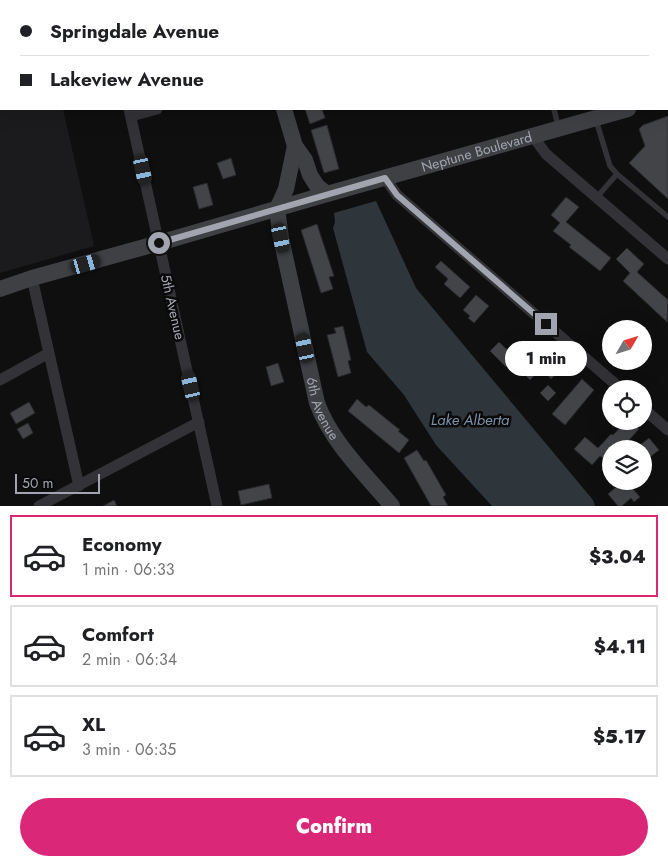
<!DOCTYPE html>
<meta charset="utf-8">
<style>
body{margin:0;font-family:Jost,sans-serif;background:#f2f2f2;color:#202124;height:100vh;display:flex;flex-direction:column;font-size:19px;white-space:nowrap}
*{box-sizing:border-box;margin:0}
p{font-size:16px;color:#757577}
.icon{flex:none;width:28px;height:28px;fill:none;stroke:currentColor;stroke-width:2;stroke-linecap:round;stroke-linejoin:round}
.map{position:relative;height:506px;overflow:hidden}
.panel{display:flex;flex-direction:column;background:#fff;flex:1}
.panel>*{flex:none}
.hud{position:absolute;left:0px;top:0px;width:669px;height:110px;box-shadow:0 5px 20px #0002;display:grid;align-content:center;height:110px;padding:0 20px;background:#fff}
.needle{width:32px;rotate:51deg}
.fabs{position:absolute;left:602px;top:320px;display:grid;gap:10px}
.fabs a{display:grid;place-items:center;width:50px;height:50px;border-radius:50%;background:#fff;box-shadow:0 5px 20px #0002;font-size:25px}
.scale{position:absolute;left:15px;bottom:12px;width:85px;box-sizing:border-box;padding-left:5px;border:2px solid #a2a5af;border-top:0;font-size:14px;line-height:18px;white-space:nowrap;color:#a2a5af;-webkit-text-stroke:4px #0a0a0b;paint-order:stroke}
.end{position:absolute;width:22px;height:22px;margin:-11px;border:6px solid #a2a5af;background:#111;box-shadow:0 0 0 2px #111}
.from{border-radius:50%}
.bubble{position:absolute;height:35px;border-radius:18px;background:#fff;box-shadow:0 5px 20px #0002;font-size:16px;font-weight:800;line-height:35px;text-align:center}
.car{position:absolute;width:15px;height:30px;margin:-15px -8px;border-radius:6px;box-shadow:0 0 4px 1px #0007;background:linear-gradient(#222 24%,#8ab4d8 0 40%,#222 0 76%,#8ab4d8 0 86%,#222 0)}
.hud b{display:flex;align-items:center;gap:18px;height:48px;font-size:19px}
.hud b+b{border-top:1px solid #e0e0e0}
.hud i{width:12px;height:12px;background:#202124}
ul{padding:9px 0 0;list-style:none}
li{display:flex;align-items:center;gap:15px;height:82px;margin:0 10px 8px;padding:0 10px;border:2px solid #e0e0e0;border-radius:0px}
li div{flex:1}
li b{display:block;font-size:19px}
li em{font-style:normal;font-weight:800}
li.selected{border-color:#db2777}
li>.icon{width:45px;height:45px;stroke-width:1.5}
.action{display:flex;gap:10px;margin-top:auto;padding:10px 20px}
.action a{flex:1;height:58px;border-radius:30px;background:#db2777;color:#fff;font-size:20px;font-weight:800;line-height:58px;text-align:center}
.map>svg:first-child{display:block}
.built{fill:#1b1b1d}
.water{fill:#2e353b}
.building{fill:#434448;stroke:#29292c}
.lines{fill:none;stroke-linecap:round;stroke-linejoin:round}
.lane{stroke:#333337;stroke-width:5.5}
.street{stroke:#333337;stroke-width:11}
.secondary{stroke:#3f4044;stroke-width:16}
.highway{stroke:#5d5f65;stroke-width:21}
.route{stroke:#a2a5af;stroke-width:6}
.labels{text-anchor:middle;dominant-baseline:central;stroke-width:5;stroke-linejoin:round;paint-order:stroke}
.street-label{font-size:14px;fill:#a2a5af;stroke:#0a0a0b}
.water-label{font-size:15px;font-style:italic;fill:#7c92a8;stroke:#0a0a0b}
</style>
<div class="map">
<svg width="668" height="506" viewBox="0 0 668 506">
<rect width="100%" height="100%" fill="#0f0f10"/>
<path class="built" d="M1,32V109H63L94,246L0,273V33Z"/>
<path class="water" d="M376,201L416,288L593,500L595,506H492L436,445L404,395L367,352L333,228L335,222L334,213Z"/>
<path class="building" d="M305,109H322L325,118L310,124Z
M668,116V199L629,163L645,146L639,129L643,125Z
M327,125L339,169L324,173L311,130Z
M231,158L236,175L223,179L217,163Z
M207,183L213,205L199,209L193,187Z
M566,197L579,207L566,222L611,258L600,271L569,247L571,245L553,231L560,223L551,215Z
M317,224L334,276L329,277L333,289L321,293L301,230Z
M627,248L644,264L637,272L668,300L667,322L623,281L630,273L616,259Z
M441,261L470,287L460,298L444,284L448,279L435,267Z
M476,295L489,306L474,323L468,318L470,316L463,310Z
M343,326L351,360L348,361L351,373L338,377L327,335L336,333L334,328Z
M499,342L515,357L506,367L490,351Z
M544,344L555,355L530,380L519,369Z
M557,356L566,365L551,379L543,370Z
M278,363L284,382L271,386L266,367Z
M582,379L594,390L565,425L552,414Z
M548,385L556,393L548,401L540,393Z
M357,399L366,407L369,405L400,430L398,431L409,440L399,453L348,411Z
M29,402L35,413L16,424L10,413Z
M626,421H630L639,429L621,449H611V461L609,463L600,456L592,465L574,449L585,437L598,448L611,434L613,435Z
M28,423L33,433L23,439L17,429Z
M649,438L659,450L650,457L640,445Z
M417,450L424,461L426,460L446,495L443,497L448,506H431L404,458Z
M623,481H626L640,497L634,502L631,498L622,506H618L608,494Z
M269,484L272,498L241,505L238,491Z
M114,500L117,506H103Z"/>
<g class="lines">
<path class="lane" d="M630,0L632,1
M650,1L651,0
M668,30V31
M554,109L558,126
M596,120L610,166L617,174L668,217
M597,197L617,174"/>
<path class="street" d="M58,0L62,1
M107,0V1
M82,1L86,0
M129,109L217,506
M131,116L157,109
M532,135L546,154L668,259
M385,178L397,195L621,389
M32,278L79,486
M0,380L49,353
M644,409L668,430
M39,506L199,422"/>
<g class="secondary">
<path d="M253,0L254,1"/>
<path d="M284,109L295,146L305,160L310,175L317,186L327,194"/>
<path id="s1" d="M295,146L286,189L277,209L281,238L317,403C332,443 365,474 392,506"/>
<path id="s2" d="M0,289L32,278L159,243L327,194L628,109"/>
</g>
<path class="highway" d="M577,0L578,1
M668,79V80"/>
</g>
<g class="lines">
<path class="route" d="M159,243L385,178L397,195L546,324"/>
</g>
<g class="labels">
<g class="street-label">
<text stroke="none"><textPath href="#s2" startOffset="496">Neptune Boulevard</textPath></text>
<text transform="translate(173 307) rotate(77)">5th Avenue</text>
<text stroke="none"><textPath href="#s1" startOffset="271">6th Avenue</textPath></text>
</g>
<g class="water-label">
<text x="470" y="420">Lake Alberta</text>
</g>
</g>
</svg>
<div class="fabs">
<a><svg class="needle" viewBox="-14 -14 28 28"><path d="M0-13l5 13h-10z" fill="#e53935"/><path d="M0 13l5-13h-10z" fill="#757577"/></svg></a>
<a><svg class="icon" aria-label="locate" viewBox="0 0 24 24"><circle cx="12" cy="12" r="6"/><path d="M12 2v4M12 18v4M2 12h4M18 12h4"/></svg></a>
<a><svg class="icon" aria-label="layers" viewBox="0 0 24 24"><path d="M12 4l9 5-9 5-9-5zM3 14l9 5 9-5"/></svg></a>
</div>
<div class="scale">50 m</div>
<i class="end from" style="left:159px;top:243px"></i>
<i class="end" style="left:546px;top:324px"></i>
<div class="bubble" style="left:505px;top:341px;width:82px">1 min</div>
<i class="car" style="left:143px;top:170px;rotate:168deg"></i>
<i class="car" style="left:281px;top:238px;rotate:168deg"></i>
<i class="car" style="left:86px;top:264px;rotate:74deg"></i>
<i class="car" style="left:305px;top:348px;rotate:348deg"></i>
<i class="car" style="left:191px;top:386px;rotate:347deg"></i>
<div class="hud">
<b><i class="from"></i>Springdale Avenue</b>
<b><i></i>Lakeview Avenue</b>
</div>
</div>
<section class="panel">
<ul>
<li class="selected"><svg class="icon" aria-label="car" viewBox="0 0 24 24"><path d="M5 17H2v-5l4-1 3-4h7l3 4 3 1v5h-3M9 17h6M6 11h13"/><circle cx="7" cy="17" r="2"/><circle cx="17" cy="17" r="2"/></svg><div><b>Economy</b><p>1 min · 06:33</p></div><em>$3.04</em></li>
<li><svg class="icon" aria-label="car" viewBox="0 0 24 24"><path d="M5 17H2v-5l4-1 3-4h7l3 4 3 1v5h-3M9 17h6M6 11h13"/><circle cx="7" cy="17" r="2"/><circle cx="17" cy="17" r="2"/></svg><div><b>Comfort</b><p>2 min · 06:34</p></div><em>$4.11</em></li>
<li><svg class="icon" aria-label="car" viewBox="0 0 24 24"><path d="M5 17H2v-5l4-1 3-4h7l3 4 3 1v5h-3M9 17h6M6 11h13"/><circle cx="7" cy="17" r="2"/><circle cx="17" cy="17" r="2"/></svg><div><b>XL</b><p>3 min · 06:35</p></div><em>$5.17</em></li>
</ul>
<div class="action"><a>Confirm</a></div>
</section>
